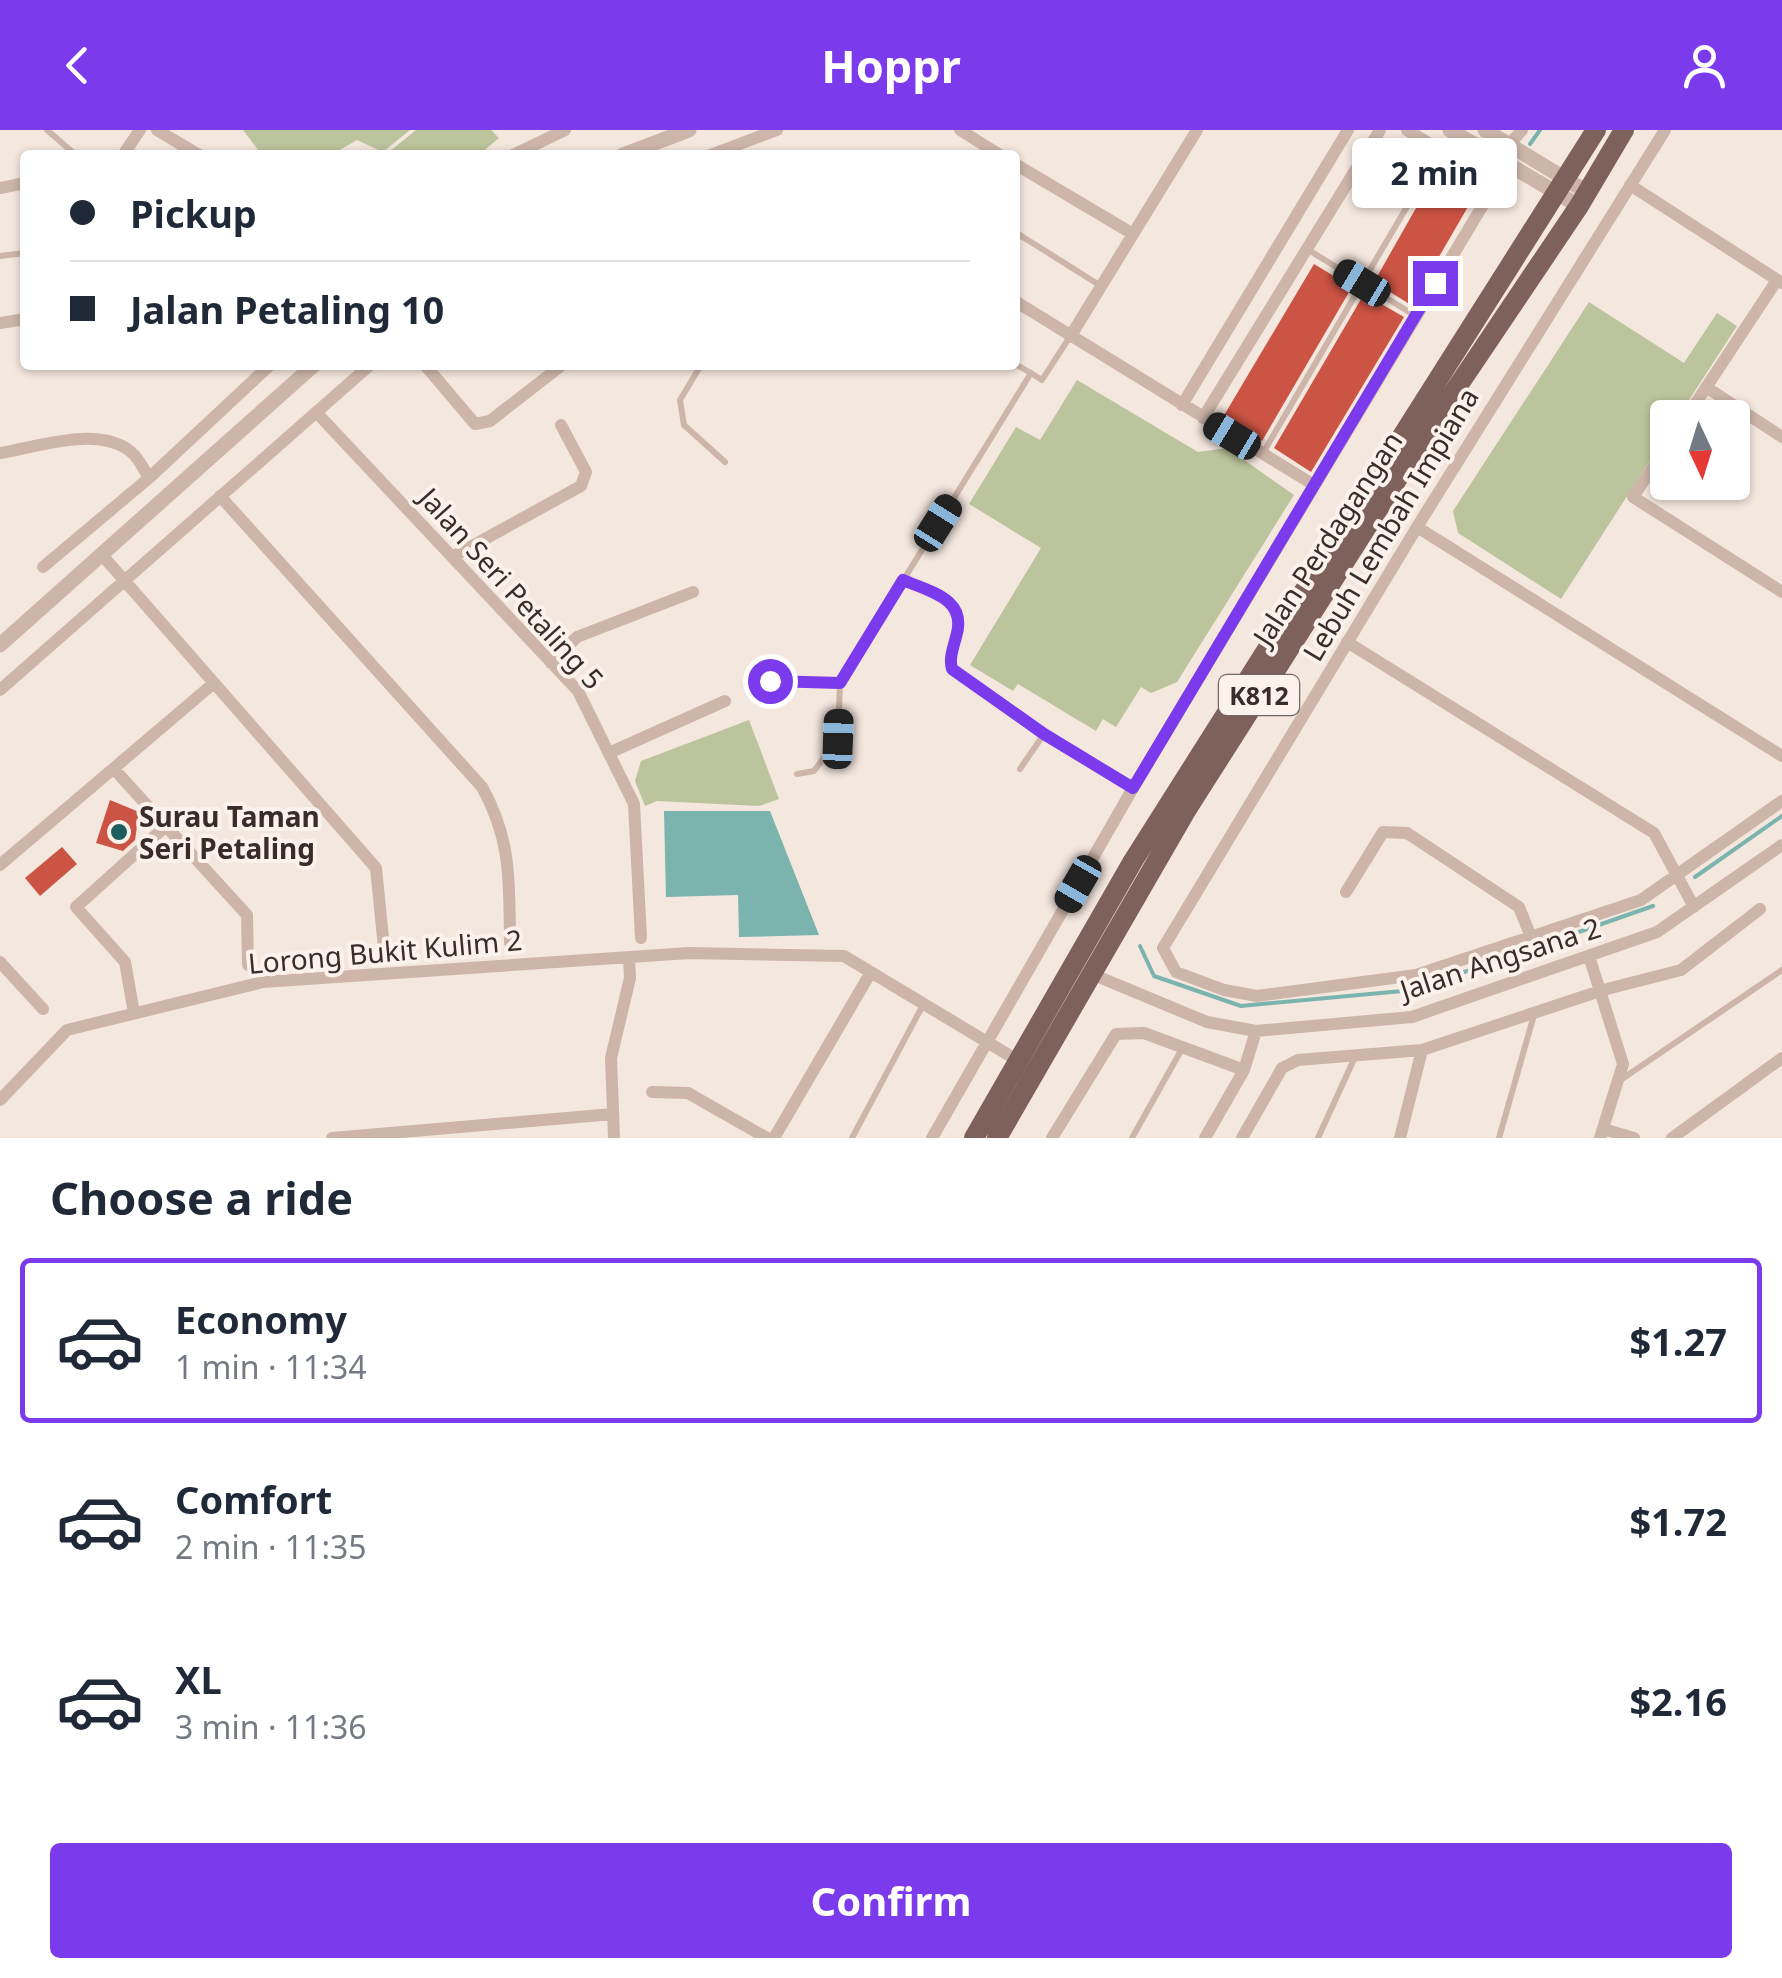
<!DOCTYPE html>
<meta charset="utf-8">
<style>
body{margin:0;font-family:"Noto Sans",sans-serif;background:#f2f2f3;color:#1f2937;height:100vh;display:flex;flex-direction:column;font-size:38px;white-space:nowrap}
*{box-sizing:border-box;margin:0}
p{font-size:32px;color:#747a83}
.icon{flex:none;width:55px;height:55px;fill:none;stroke:currentColor;stroke-width:2;stroke-linecap:round;stroke-linejoin:round}
.map{position:relative;height:1008px;overflow:hidden}
.drawer{display:flex;flex-direction:column;background:#fff;flex:1}
.drawer>*{flex:none}
.top-card{position:absolute;left:20px;top:20px;width:1000px;height:220px;border-radius:10px;box-shadow:0 2px 8px #0004;display:grid;align-content:center;height:220px;padding:0 50px;background:#fff}
.needle{width:65px;rotate:176deg}
.buttons{position:absolute;left:1650px;top:270px;display:grid;gap:20px}
.buttons a{display:grid;place-items:center;width:100px;height:100px;border-radius:10px;background:#fff;box-shadow:0 2px 8px #0004;font-size:50px}
.end{position:absolute;width:45px;height:45px;margin:-22px;border:12px solid #7c3aed;background:#fff;box-shadow:0 0 0 5px #fff}
.from{border-radius:50%}
.bubble{position:absolute;height:70px;border-radius:10px;background:#fff;box-shadow:0 2px 8px #0004;font-size:32px;font-weight:700;line-height:70px;text-align:center}
.car{position:absolute;width:30px;height:60px;margin:-30px -15px;border-radius:12px;box-shadow:0 0 8px 2px #0007;background:linear-gradient(#222 24%,#8ab4d8 0 40%,#222 0 76%,#8ab4d8 0 86%,#222 0)}
.top-card b{display:flex;align-items:center;gap:35px;height:95px;font-size:38px}
.top-card b+b{border-top:2px solid #e0e1e3}
.top-card i{width:25px;height:25px;background:#1f2937}
ul{padding:0;list-style:none}
li{display:flex;align-items:center;gap:30px;height:165px;margin:0 20px 15px;padding:0 30px;border:5px solid transparent;border-radius:10px}
li div{flex:1}
li b{display:block;font-size:38px}
li em{font-style:normal;font-weight:700}
li.current{border-color:#7c3aed}
li>.icon{width:90px;height:90px;stroke-width:1.5}
h2{padding:0 50px;font-size:45px;line-height:120px}
.primary-button{display:flex;gap:20px;margin-top:auto;padding:20px 50px}
.primary-button a{flex:1;height:115px;border-radius:10px;background:#7c3aed;color:#fff;font-size:40px;font-weight:700;line-height:115px;text-align:center}
header{display:flex;justify-content:space-between;align-items:center;height:130px;padding:0 50px;background:#7c3aed;color:#fff;font-size:45px;font-weight:700}
.map>svg:first-child{display:block}
.green{fill:#bcc49d}
.water{fill:#7bb3ae}
.lines{fill:none;stroke-linecap:round;stroke-linejoin:round}
.stream{stroke:#7bb3ae;stroke-width:4}
.building{fill:#cc5444}
.service{stroke:#cdb5a9;stroke-width:6}
.minor{stroke:#cdb5a9;stroke-width:12}
.tertiary{stroke:#cdb5a9;stroke-width:15}
.primary{stroke:#7d615a;stroke-width:20}
.route{stroke:#7c3aed;stroke-width:12}
.poi-dot{fill:#1c5e5b;stroke:#fbf2eb;stroke-width:4}
.labels{text-anchor:middle;dominant-baseline:central;stroke-width:8;stroke-linejoin:round;paint-order:stroke}
.shield{fill:#fbf2eb;stroke:#746763;stroke-width:2.5}
.shield-label{font-size:25px;font-weight:bold;fill:#3a2c29}
.street-label{font-size:28px;fill:#3a2c29;stroke:#fbf2eb}
.poi-label{font-size:28px;font-weight:bold;fill:#3a2c29;stroke:#fbf2eb;text-anchor:start}
</style>
<header><svg class="icon" aria-label="back" viewBox="0 0 24 24"><path d="M15 5l-7 7 7 7"/></svg>Hoppr<svg class="icon" aria-label="person" viewBox="0 0 24 24"><circle cx="12" cy="8" r="4"/><path d="M4 21q1-7 8-7t8 7"/></svg></header>
<div class="map">
<svg width="1782" height="1008" viewBox="0 0 1782 1008">
<rect width="100%" height="100%" fill="#f4e7de"/>
<path class="green" d="M243,0H410L383,22L357,10L331,25H262Z
M416,0H491L499,8L479,25H385Z
M1589,172L1684,233L1717,183L1737,196L1678,287L1668,288L1667,304L1561,469L1458,403L1453,381Z
M1077,250L1198,322L1227,318L1294,365L1177,552L1151,563L1141,557L1116,597L1103,589L1096,601L1018,554L1013,561L970,535L1041,418L969,374L1016,297L1040,310Z
M749,590L779,669L759,676L657,671L645,676L635,651L641,631Z"/>
<path class="water" d="M664,681H770L819,805L739,807L738,765L666,767Z"/>
<g class="lines">
<path class="stream" d="M1530,14L1540,0
M1695,747L1782,686
M1140,816L1154,846L1241,876L1413,860L1653,776"/>
</g>
<path class="building" d="M1441,34L1480,56L1411,175L1374,152Z
M1314,134L1352,157L1262,311L1223,287Z
M1364,164L1404,187L1311,342L1274,318Z
M110,670L139,682L135,710L123,721L96,713Z
M62,717L77,734L40,766L25,748Z"/>
<g class="lines">
<path class="service" d="M47,0L76,25
M1015,102L1101,156
M1307,119L1414,185
M0,126L25,123
M1015,234L1031,243
M701,235L680,270L684,295L725,332
M1263,323L1440,20
M903,450C931,462 968,469 956,508C953,519 949,528 953,539L1044,604L1131,657
M770,551L840,553
M1020,639L1044,604
M797,644L814,641L838,609L840,553L1031,243L1042,250L1069,208
M1622,949L1782,840
M852,1008L923,875
M1132,1008L1183,917
M1318,1008L1355,927
M1499,1008L1534,885"/>
<path class="minor" d="M157,0L199,25
M960,0L1000,25
M1407,0L1495,53
M1665,0L1417,397L1163,818L1176,842L1224,860L1257,866L1416,845L1641,770L1782,671
M1509,15L1522,0
M123,25L140,0
M513,25L565,0
M710,25L777,0
M1015,34L1133,104
M1630,55L1782,153
M0,58L25,53
M1015,171L1314,355
M0,193L25,189
M1070,207L1197,0
M425,235L475,294L490,291L562,235
M1706,257L1782,307
M1182,275L1348,0
M316,282L578,561L634,674L641,808
M1203,288L1380,0
M1686,288L1777,150
M1668,315L1633,367L1782,462
M0,323C37,317 99,295 131,322C139,328 144,340 149,348
M220,366L482,657C512,711 509,752 510,813
M1417,397L1782,626
M102,425L376,738L385,828
M454,426L581,356L586,342L561,295
M43,437L149,348L270,235
M1347,512L1654,703L1694,777
M551,533L577,507L693,462
M0,560L370,235
M611,622L725,571
M114,639L247,785L248,835
M0,735L214,553
M1346,762L1383,702L1407,703L1519,777L1531,807
M1589,826L1623,934L1600,1008
M0,832L43,879
M1094,845L1207,892L1256,901L1412,887L1657,802L1782,715
M134,883L125,832L76,777L166,696
M652,962L688,963L767,1008
M0,970L67,900L263,852L689,823L844,826L1017,930
M1603,999L1634,1008
M332,1008L613,984
M614,1008L611,928L630,848L629,827
M774,1008L871,842
M932,1008L1133,658L1507,35
M1052,1008L1116,904L1144,903L1244,940
M1205,1008L1244,940L1256,901
M1242,1008L1282,938L1298,930L1422,920L1603,860L1681,840L1760,779
M1400,1008L1422,920
M1672,1008L1782,928"/>
<path class="tertiary" d="M1450,0L1579,76
M1485,0L1587,62
M623,25L689,0
M0,515L314,235"/>
<path class="primary" d="M974,1008L1133,731L1596,0
M997,1008L1187,679L1435,290L1579,76L1624,0"/>
</g>
<g class="lines">
<path class="route" d="M770,551L840,553L903,450C931,462 968,469 956,507C953,519 949,528 952,539L1044,604L1133,658L1435,153"/>
</g>
<circle class="poi-dot" cx="119" cy="702" r="10"/>
<g class="labels">
<rect class="shield" x="1219" y="545" width="80" height="40" rx="8"/>
<g class="shield-label">
<text x="1259" y="565">K812</text>
</g>
<g class="street-label">
<text transform="translate(1390 394) rotate(-59)">Lebuh Lembah Impiana</text>
<text transform="translate(1327 408) rotate(-57)">Jalan Perdagangan</text>
<text transform="translate(512 458) rotate(48)">Jalan Seri Petaling 5</text>
<text transform="translate(385 821) rotate(-5)">Lorong Bukit Kulim 2</text>
<text transform="translate(1500 828) rotate(-18)">Jalan Angsana 2</text>
</g>
<g class="poi-label">
<text x="139" y="686">Surau Taman<tspan x="139" dy="32">Seri Petaling</tspan></text>
</g>
</g>
</svg>
<div class="buttons">
<a><svg class="needle" viewBox="-14 -14 28 28"><path d="M0-13l5 13h-10z" fill="#e53935"/><path d="M0 13l5-13h-10z" fill="#747a83"/></svg></a>
</div>
<i class="end from" style="left:770px;top:551px"></i>
<i class="end" style="left:1435px;top:153px"></i>
<div class="bubble" style="left:1352px;top:8px;width:165px">2 min</div>
<i class="car" style="left:1362px;top:153px;rotate:301deg"></i>
<i class="car" style="left:1232px;top:306px;rotate:301deg"></i>
<i class="car" style="left:938px;top:393px;rotate:32deg"></i>
<i class="car" style="left:838px;top:609px;rotate:2deg"></i>
<i class="car" style="left:1078px;top:754px;rotate:210deg"></i>
<div class="top-card">
<b><i class="from"></i>Pickup</b>
<b><i></i>Jalan Petaling 10</b>
</div>
</div>
<section class="drawer">
<h2>Choose a ride</h2>
<ul>
<li class="current"><svg class="icon" aria-label="car" viewBox="0 0 24 24"><path d="M5 17H2v-5l4-1 3-4h7l3 4 3 1v5h-3M9 17h6M6 11h13"/><circle cx="7" cy="17" r="2"/><circle cx="17" cy="17" r="2"/></svg><div><b>Economy</b><p>1 min · 11:34</p></div><em>$1.27</em></li>
<li><svg class="icon" aria-label="car" viewBox="0 0 24 24"><path d="M5 17H2v-5l4-1 3-4h7l3 4 3 1v5h-3M9 17h6M6 11h13"/><circle cx="7" cy="17" r="2"/><circle cx="17" cy="17" r="2"/></svg><div><b>Comfort</b><p>2 min · 11:35</p></div><em>$1.72</em></li>
<li><svg class="icon" aria-label="car" viewBox="0 0 24 24"><path d="M5 17H2v-5l4-1 3-4h7l3 4 3 1v5h-3M9 17h6M6 11h13"/><circle cx="7" cy="17" r="2"/><circle cx="17" cy="17" r="2"/></svg><div><b>XL</b><p>3 min · 11:36</p></div><em>$2.16</em></li>
</ul>
<div class="primary-button"><a>Confirm</a></div>
</section>
